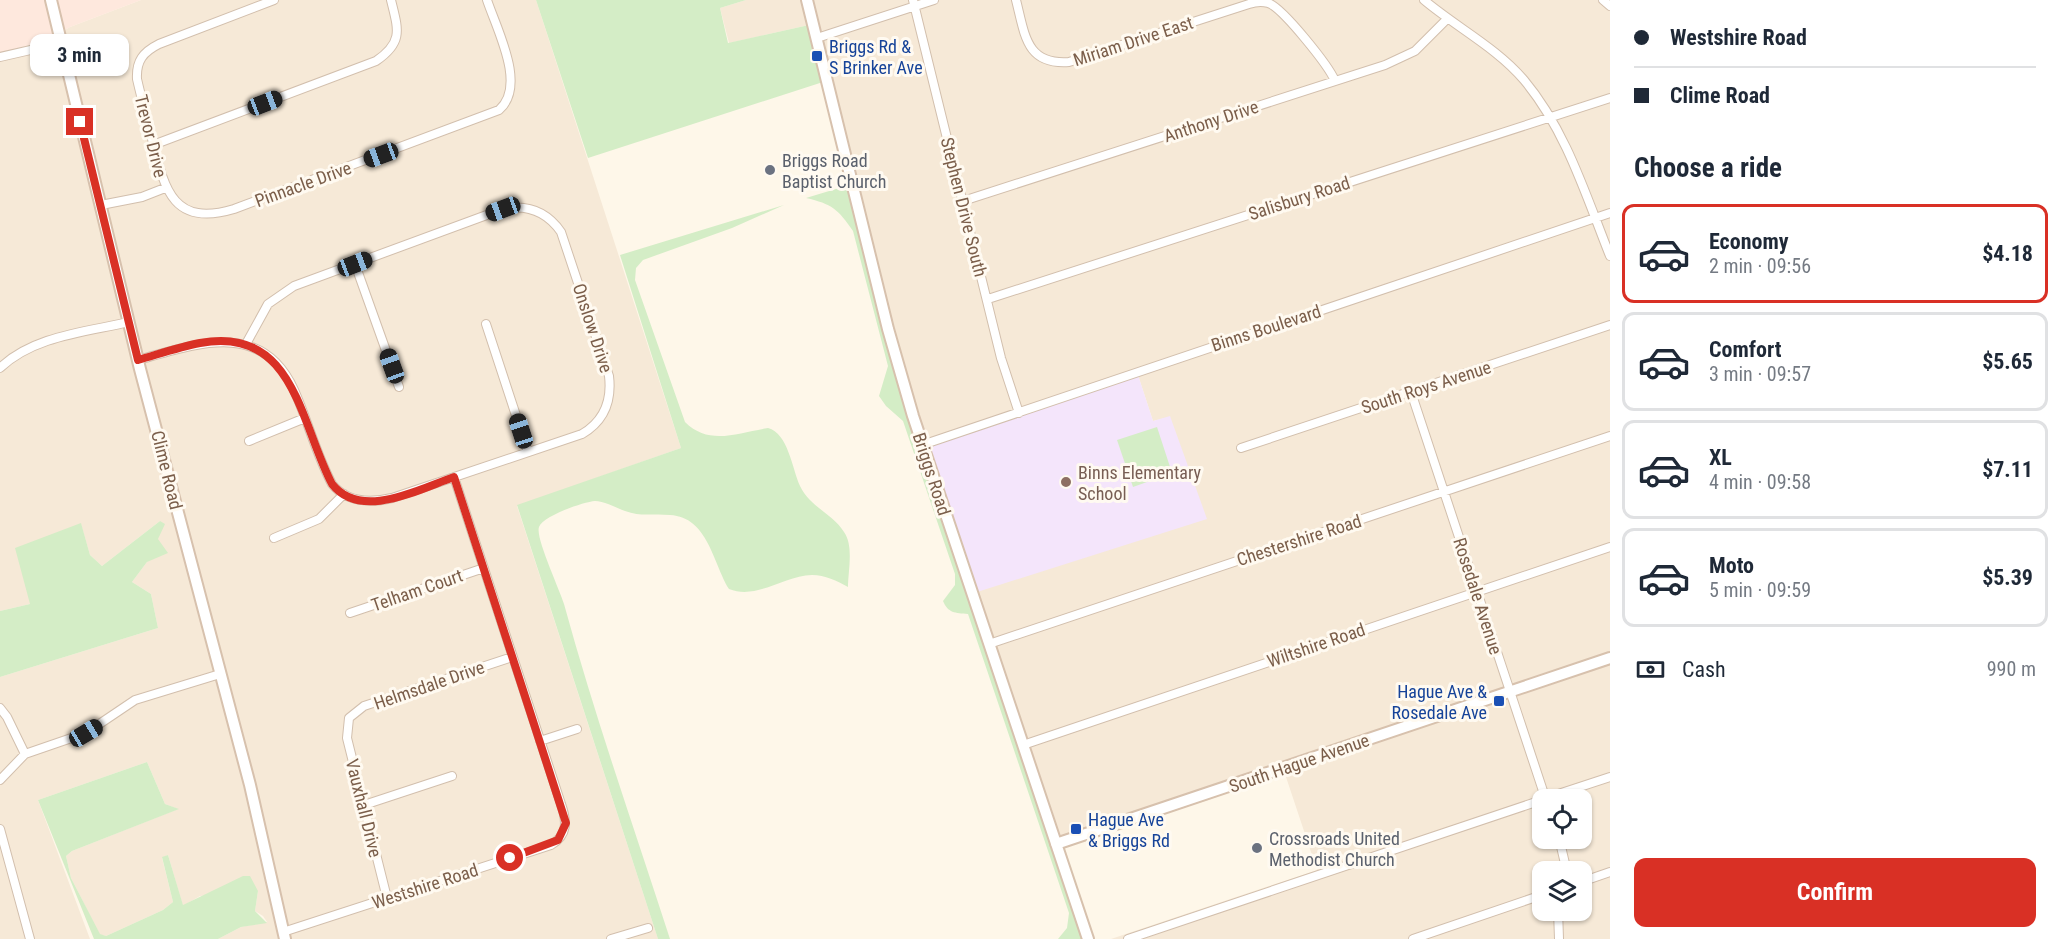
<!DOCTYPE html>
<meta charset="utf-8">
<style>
body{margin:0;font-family:"Roboto Condensed",sans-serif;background:#f2f2f3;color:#1f2937;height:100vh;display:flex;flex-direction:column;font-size:22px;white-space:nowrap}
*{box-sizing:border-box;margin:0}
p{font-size:20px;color:#747a83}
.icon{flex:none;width:33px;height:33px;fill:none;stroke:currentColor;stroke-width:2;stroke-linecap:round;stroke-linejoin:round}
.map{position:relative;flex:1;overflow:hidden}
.details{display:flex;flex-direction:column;background:#fff;width:450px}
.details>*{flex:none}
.guide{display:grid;align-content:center;height:132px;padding:0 24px;background:#fff}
.buttons{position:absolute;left:1532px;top:789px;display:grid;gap:12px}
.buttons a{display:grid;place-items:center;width:60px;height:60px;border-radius:12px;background:#fff;box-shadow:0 2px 4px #0004;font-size:30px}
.end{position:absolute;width:27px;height:27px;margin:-14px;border:8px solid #d93025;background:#fff;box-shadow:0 0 0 3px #fff}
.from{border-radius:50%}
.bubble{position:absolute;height:42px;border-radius:12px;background:#fff;box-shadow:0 2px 4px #0004;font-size:20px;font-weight:700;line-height:42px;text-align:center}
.car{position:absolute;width:18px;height:36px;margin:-18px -9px;border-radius:8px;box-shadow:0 0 4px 2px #0007;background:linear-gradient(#222 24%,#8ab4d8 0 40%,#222 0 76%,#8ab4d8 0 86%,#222 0)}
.guide b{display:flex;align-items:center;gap:21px;height:57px;font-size:22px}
.guide b+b{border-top:2px solid #e0e1e3}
.guide i{width:15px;height:15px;background:#1f2937}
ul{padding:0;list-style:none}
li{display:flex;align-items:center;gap:18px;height:99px;margin:0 12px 9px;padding:0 12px;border:3px solid #e0e1e3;border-radius:12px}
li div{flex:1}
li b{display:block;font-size:22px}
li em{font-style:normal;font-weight:700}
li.on{border-color:#d93025}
li>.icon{width:54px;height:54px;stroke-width:1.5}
h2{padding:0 24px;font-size:27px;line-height:72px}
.pay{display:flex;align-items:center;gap:15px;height:66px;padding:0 24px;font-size:22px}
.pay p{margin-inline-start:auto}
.button{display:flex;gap:12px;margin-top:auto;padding:12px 24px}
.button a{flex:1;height:69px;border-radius:12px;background:#d93025;color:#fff;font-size:24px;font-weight:700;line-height:69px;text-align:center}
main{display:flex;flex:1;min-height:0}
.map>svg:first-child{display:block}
.residential{fill:#f6e9d7;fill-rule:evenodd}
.commercial{fill:#fee8dd}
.education{fill:#f4e5fb}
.green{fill:#d4edc6}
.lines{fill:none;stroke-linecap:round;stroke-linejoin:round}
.street-casing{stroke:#d2bfad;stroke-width:10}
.secondary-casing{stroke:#d7c1ad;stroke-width:14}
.street{stroke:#fff;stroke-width:8}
.secondary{stroke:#fff;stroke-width:10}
.route{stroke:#d93025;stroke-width:8}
.transit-dot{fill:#1a4fb4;stroke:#fffaf1;stroke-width:2}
.worship-dot{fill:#6b7280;stroke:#fffaf1;stroke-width:2}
.education-dot{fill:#8d6e63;stroke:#fffaf1;stroke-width:2}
.labels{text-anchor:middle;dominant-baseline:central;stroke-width:6;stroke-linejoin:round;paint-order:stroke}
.street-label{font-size:18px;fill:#7b5e4a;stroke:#fffaf1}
.transit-label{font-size:18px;fill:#164399;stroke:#fffaf1;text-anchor:start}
.worship-label{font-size:18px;fill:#5b616d;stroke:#fffaf1;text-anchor:start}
.education-label{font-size:18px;fill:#785e54;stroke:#fffaf1;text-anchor:start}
</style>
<main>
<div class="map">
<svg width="1610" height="939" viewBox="0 0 1610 939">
<rect width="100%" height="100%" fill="#fef7e9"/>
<path class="residential" d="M141,0H536L681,448L517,506L658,939H218L241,927L267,922L263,916L255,911L258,891L200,896L183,906L168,855L162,858L173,902L163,910L106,936L100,935L71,878L66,856L72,851L178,809L165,804L147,762L38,800L90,939H0V677L158,628L151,594L132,582L147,562L158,539L160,521L102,566L90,555L81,524L30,604L0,611V53L48,40L70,27Z
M746,0H1610V939H1111L1317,870L1285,774L1063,848L968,595L1170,417L1153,421L1138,375L919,447L809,25L729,43L720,8ZM1542,800H1581V838H1542ZM1542,872H1581V910H1542Z"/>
<path class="commercial" d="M0,0H141L70,27L48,40L0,53Z"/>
<path class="education" d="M1138,375L1153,421L1170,416L1207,519L974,593L926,444Z"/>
<path class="green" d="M536,0H746L720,8L728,43L809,25L823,82L588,158Z
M849,185L909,418L1084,938L1081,939H1058L1067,928L1069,913L968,614C955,613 948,613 943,601L955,585V574L903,421L886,406L879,396L888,366L853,231C838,209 832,204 806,198Z
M784,205L732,228L643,260L636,268L635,280L685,422C709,446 737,433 768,428C788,433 792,468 800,486C810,507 833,514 844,532C854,546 848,571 848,587C837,581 825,575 812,575C783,576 757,600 729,589C713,563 708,517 670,515C653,513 641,517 625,511C617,508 604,501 595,501C583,502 543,516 539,527C535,537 560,590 564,604C595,717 634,828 670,939H658L517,505L681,448L620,255Z
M1157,427L1172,473L1133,487L1117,440Z
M160,521L165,524L158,539L168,553L147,562L132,582L151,594L158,628L0,677V611L30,604L15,548L81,523L90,555L102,566Z
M147,762L165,804L179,809L72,851L66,856L71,878L100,934L106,936L163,910L173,902L162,857L168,855L183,905L243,876H250L258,891L255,911L267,923L241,927L218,939H94L38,800Z"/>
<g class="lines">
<defs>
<path id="street" d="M274,0L159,44C143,52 136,61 137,79C142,101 148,122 153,143C165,191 174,227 234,209L499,110C527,86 497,30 487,0
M913,0L1001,358L1019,413
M1016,0C1025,35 1026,65 1069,62L1249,4C1255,2 1261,1 1268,3C1282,7 1329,66 1335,81
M1424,0C1456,27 1497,48 1524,80C1566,130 1586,196 1610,256
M1603,0L1610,6
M817,38L934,0
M0,57L61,43
M153,145L376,61C404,42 398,29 391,0
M963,201L1385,65L1415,51L1447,19
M101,205L142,197L165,188
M355,264L399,387
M988,299L1610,98
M486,324L528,452
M138,360C196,344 262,319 294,390C308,421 316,454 332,484C347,503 370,503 392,498L582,434C604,421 612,401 609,376L561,232C547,212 528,204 503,209L294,286L268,304L246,344
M0,368C33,336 86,332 129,322
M1411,392L1546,800
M249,441L305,418
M922,445L1610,213
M1241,448L1610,325
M274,538L319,519L344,494
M350,613L484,568
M989,644L1610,436
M0,708L7,717L25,754
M540,741L577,729
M1023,745L1610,547
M0,780L25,754L86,733L135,700L220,674
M1543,799L1610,777
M364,805L452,776
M0,829L30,939
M1559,838L1567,872
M1581,882L1610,872
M387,898L347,738L349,718L364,706L512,657
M1558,910L1559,939
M283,932L551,845C568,835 567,821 561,804L454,477
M611,939L648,928
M1128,939L1542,800
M1413,939L1542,895"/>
<path id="secondary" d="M51,0L140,369L250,785L285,939
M807,0L888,329L913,416L1088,939
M1056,844L1610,658"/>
</defs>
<use href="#street" class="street-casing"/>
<use href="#secondary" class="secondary-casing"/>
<use href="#street" class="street"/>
<use href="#secondary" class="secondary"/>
</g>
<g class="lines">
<path class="route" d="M80,122L138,360C159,354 179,347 200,343C294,325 300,423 332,484C361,521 419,489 454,477L566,823L558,840L510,858"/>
</g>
<g class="transit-dot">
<rect x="811" y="50" width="12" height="12" rx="3"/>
<rect x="1493" y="695" width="12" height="12" rx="3"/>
<rect x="1070" y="823" width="12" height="12" rx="3"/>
</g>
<g class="worship-dot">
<circle cx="770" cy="170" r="6"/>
<circle cx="1257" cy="848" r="6"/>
</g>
<circle class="education-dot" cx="1066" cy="482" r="6"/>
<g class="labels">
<g class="street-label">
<text transform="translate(1133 41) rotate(-18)">Miriam Drive East</text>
<text transform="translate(1211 121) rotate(-18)">Anthony Drive</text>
<text transform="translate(151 136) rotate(76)">Trevor Drive</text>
<text transform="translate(303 184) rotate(-20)">Pinnacle Drive</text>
<text transform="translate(1299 198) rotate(-18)">Salisbury Road</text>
<text transform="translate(964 207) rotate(76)">Stephen Drive South</text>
<text transform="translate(593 328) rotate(72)">Onslow Drive</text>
<text transform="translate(1266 328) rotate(-18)">Binns Boulevard</text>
<text transform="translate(1426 387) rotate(-18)">South Roys Avenue</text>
<text transform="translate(167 470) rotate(76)">Clime Road</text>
<text transform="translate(932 474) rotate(72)">Briggs Road</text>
<text transform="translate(1299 540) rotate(-18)">Chestershire Road</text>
<text transform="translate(417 590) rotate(-19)">Telham Court</text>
<text transform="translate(1478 596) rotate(72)">Rosedale Avenue</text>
<text transform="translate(1316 645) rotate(-19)">Wiltshire Road</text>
<text transform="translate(429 685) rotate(-19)">Helmsdale Drive</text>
<text transform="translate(1299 763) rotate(-19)">South Hague Avenue</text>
<text transform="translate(364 808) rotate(76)">Vauxhall Drive</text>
<text transform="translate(425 886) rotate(-18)">Westshire Road</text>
</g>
<g class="transit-label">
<text x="829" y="46">Briggs Rd &amp;<tspan x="829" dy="21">S Brinker Ave</tspan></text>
<text x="1487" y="691" text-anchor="end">Hague Ave &amp;<tspan x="1487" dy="21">Rosedale Ave</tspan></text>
<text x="1088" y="819">Hague Ave<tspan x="1088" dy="21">&amp; Briggs Rd</tspan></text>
</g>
<g class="worship-label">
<text x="782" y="160">Briggs Road<tspan x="782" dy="21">Baptist Church</tspan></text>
<text x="1269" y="838">Crossroads United<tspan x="1269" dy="21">Methodist Church</tspan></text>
</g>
<g class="education-label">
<text x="1078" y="472">Binns Elementary<tspan x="1078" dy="21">School</tspan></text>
</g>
</g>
</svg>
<div class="buttons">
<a><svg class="icon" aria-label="locate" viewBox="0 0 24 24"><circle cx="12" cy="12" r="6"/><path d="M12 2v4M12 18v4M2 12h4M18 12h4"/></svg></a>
<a><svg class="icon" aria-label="layers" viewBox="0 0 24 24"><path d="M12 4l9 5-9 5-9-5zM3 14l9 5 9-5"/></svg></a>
</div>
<i class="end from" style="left:510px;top:858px"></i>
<i class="end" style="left:80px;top:122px"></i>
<div class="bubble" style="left:30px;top:34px;width:99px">3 min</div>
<i class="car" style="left:265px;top:103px;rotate:69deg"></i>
<i class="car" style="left:381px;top:155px;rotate:250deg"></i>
<i class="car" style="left:503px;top:209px;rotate:250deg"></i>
<i class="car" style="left:355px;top:264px;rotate:69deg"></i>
<i class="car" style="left:392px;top:366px;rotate:340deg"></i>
<i class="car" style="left:521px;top:431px;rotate:342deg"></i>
<i class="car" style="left:86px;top:733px;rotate:59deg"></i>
</div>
<section class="details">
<div class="guide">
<b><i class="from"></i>Westshire Road</b>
<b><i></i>Clime Road</b>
</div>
<h2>Choose a ride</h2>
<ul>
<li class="on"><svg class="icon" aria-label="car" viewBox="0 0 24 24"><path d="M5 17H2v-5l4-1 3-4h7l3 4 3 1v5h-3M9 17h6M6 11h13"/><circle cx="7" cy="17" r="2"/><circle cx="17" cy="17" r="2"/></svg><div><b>Economy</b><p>2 min · 09:56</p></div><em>$4.18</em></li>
<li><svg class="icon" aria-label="car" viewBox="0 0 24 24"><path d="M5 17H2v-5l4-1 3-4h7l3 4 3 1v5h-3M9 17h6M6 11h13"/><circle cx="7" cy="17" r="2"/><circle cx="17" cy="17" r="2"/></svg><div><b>Comfort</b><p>3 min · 09:57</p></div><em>$5.65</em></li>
<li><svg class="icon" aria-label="car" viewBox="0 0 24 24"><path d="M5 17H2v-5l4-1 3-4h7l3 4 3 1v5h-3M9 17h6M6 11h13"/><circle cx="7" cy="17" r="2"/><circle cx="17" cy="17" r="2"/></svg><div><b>XL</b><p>4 min · 09:58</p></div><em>$7.11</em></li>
<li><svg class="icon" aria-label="car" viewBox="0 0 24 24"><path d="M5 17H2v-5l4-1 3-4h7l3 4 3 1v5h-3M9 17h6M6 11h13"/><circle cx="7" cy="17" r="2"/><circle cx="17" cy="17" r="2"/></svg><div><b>Moto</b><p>5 min · 09:59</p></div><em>$5.39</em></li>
</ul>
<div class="pay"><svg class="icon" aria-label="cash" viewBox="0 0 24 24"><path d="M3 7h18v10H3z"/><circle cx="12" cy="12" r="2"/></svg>Cash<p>990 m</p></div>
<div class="button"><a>Confirm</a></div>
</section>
</main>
